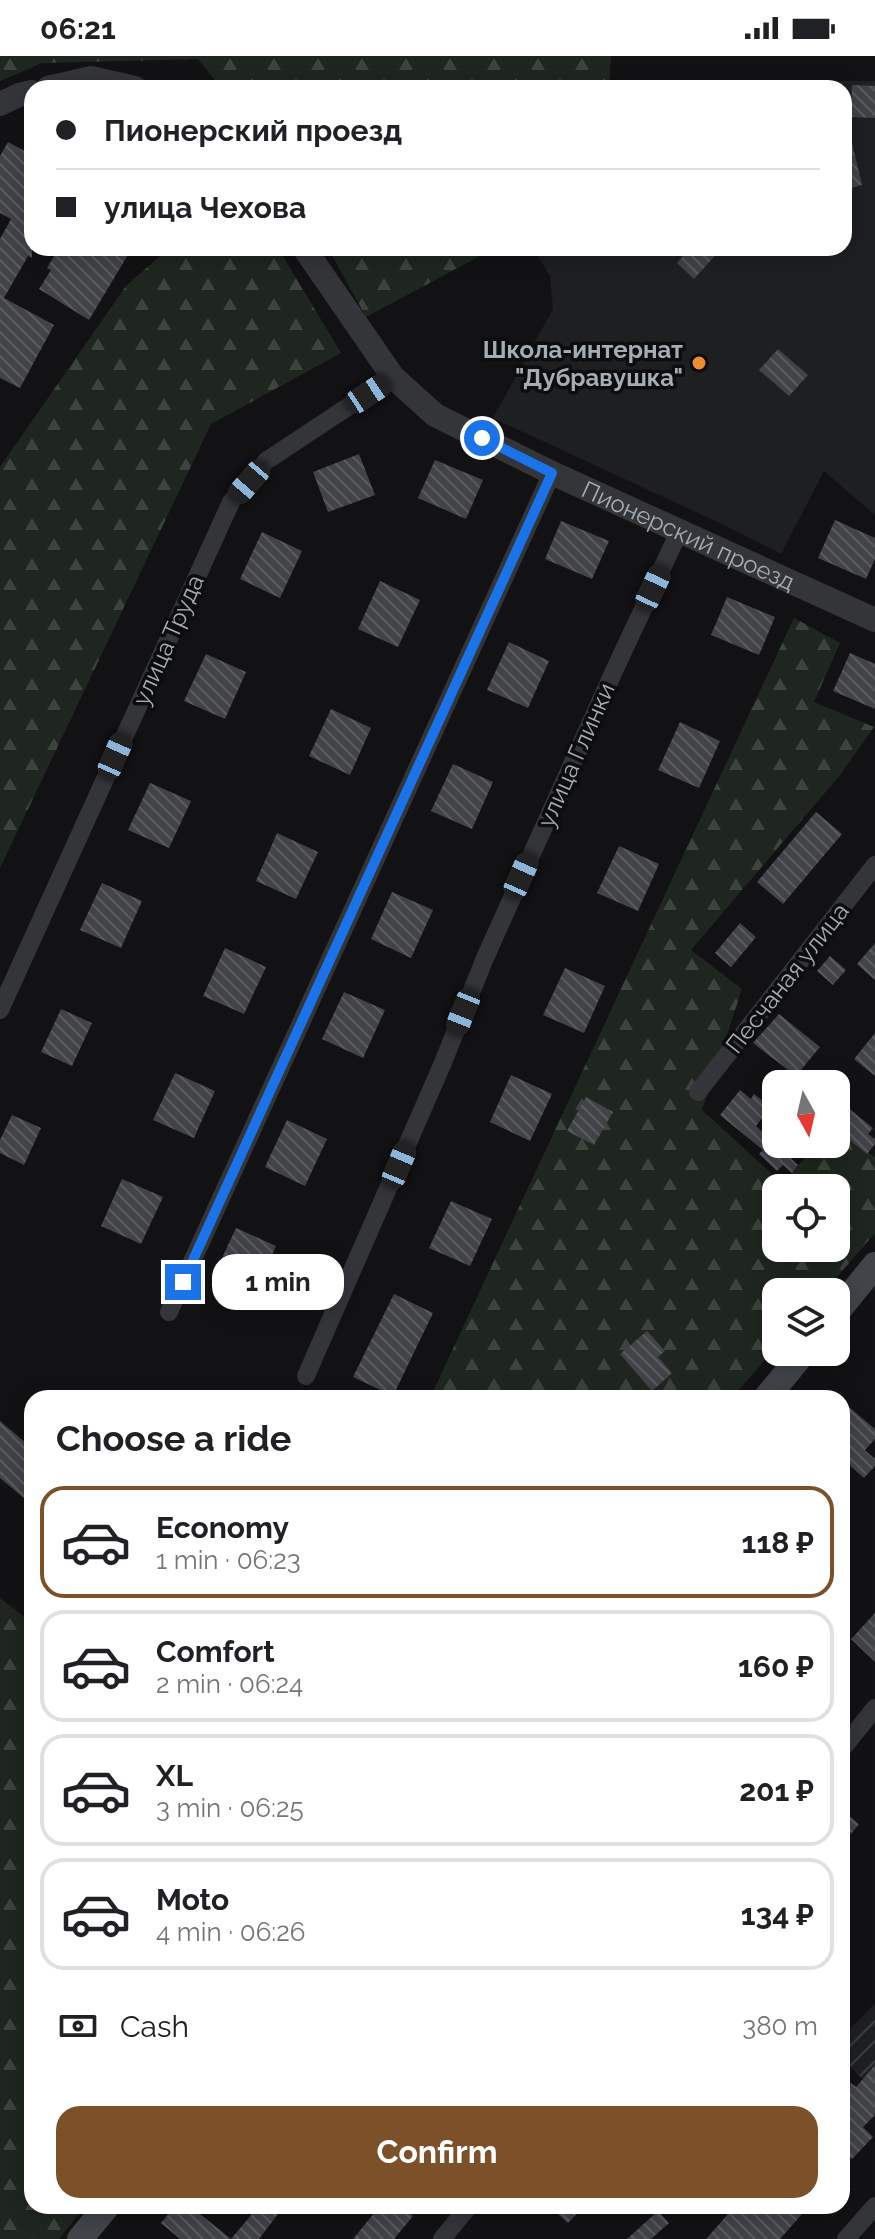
<!DOCTYPE html>
<meta charset="utf-8">
<style>
body{margin:0;font-family:Raleway,sans-serif;background:#f6f6f6;color:#202124;height:100vh;display:flex;flex-direction:column;font-size:30px;white-space:nowrap}
*{box-sizing:border-box;margin:0}
p{font-size:26px;color:#757577}
.icon{flex:none;width:44px;height:44px;fill:none;stroke:currentColor;stroke-width:2;stroke-linecap:round;stroke-linejoin:round}
.map{position:relative;flex:1;overflow:hidden}
.panel{position:absolute;left:24px;top:1334px;width:826px;height:824px;display:flex;flex-direction:column;background:#fff;border-radius:24px;box-shadow:0 4px 20px #0003}
.panel>*{flex:none}
.banner{position:absolute;left:24px;top:24px;width:828px;height:176px;border-radius:24px;box-shadow:0 4px 20px #0003;display:grid;align-content:center;height:176px;padding:0 32px;background:#fff}
.needle{width:52px;rotate:172deg}
.fabs{position:absolute;left:762px;top:1014px;display:grid;gap:16px}
.fabs a{display:grid;place-items:center;width:88px;height:88px;border-radius:16px;background:#fff;box-shadow:0 4px 20px #0003;font-size:40px}
.end{position:absolute;width:36px;height:36px;margin:-18px;border:10px solid #1a73e8;background:#fff;box-shadow:0 0 0 4px #fff}
.from{border-radius:50%}
.bubble{position:absolute;height:56px;border-radius:24px;background:#fff;box-shadow:0 4px 20px #0003;font-size:26px;font-weight:700;line-height:56px;text-align:center}
.car{position:absolute;width:24px;height:48px;margin:-24px -12px;border-radius:10px;box-shadow:0 0 6px 2px #0007;background:linear-gradient(#222 24%,#8ab4d8 0 40%,#222 0 76%,#8ab4d8 0 86%,#222 0)}
.banner b{display:flex;align-items:center;gap:28px;height:76px;font-size:30px}
.banner b+b{border-top:2px solid #e0e0e0}
.banner i{width:20px;height:20px;background:#202124}
ul{padding:0;list-style:none}
li{display:flex;align-items:center;gap:24px;height:112px;margin:0 16px 12px;padding:0 16px;border:4px solid #e0e0e0;border-radius:24px}
li div{flex:1}
li b{display:block;font-size:30px}
li em{font-style:normal;font-weight:700}
li.selected{border-color:#7c512a}
li>.icon{width:72px;height:72px;stroke-width:1.5}
h2{padding:0 32px;font-size:36px;line-height:96px}
.pay{display:flex;align-items:center;gap:20px;height:88px;padding:0 32px;font-size:30px}
.pay p{margin-inline-start:auto}
.cta{display:flex;gap:16px;margin-top:auto;padding:16px 32px}
.cta a{flex:1;height:92px;border-radius:24px;background:#7c512a;color:#fff;font-size:32px;font-weight:700;line-height:92px;text-align:center}
.status{display:flex;justify-content:space-between;align-items:center;height:56px;padding:0 40px;background:#fff;direction:ltr}
.status svg{height:22px;fill:currentColor}
.map>svg:first-child{display:block}
.built{fill:#1e1f21}
.industrial{fill:url(#industrial-furrows)}
.forest{fill:url(#forest-firs);fill-rule:evenodd}
.building{fill:url(#building-back-hatch)}
.lines{fill:none;stroke-linecap:round;stroke-linejoin:round}
.minor{stroke:#333539;stroke-width:18}
.tertiary{stroke:#333539;stroke-width:24}
.secondary{stroke:#414449;stroke-width:26}
.route{stroke:#1a73e8;stroke-width:10}
.poi-dot{fill:#ed8c31;stroke:#0d0d0f;stroke-width:3}
.labels{text-anchor:middle;dominant-baseline:central;stroke-width:7;stroke-linejoin:round;paint-order:stroke}
.poi-label{font-size:24px;font-weight:bold;fill:#a4acb4;stroke:#0d0d0f;text-anchor:end}
.street-label{font-size:24px;fill:#a4acb4;stroke:#0d0d0f}
</style>
<div class="status"><b>06:21</b><svg viewBox="0 0 49 12"><path d="M0 12V9h3v3zM5 12V6h3v6zM10 12V3h3v9zM15 12V0h3v12zM26 1h20v11H26zM47 4h2v5h-2z"/></svg></div>
<div class="map">
<svg width="875" height="2183" viewBox="0 0 875 2183">
<defs>
<pattern id="industrial-furrows" width="10" height="10" patternUnits="userSpaceOnUse" patternTransform="scale(2)"><rect width="10" height="10" fill="#1e1f21"/><path d="M-1 1l2-2M0 10L10 0M9 11l2-2" fill="none" stroke="#3c3d3f"/></pattern>
<pattern id="forest-firs" width="22" height="20" patternUnits="userSpaceOnUse" patternTransform="scale(2)"><rect width="22" height="20" fill="#1f261f"/><path d="M5 1l3.5 6h-7zM16 11l3.5 6h-7z" fill="#3d433d"/></pattern>
<pattern id="building-back-hatch" width="6" height="6" patternUnits="userSpaceOnUse" patternTransform="scale(2)"><rect width="6" height="6" fill="#414347"/><path d="M-1 5l2 2M0 0l6 6M5-1l2 2" fill="none" stroke="#595b5f"/></pattern>
</defs>
<rect width="100%" height="100%" fill="#121214"/>
<path class="built" d="M776,25H875V459L824,415L781,498L728,471L493,362L553,253L550,220L533,192H844V32H753Z"/>
<path class="industrial" d="M875,1948V2034L842,2004V1981Z"/>
<path class="forest" d="M0,0H611L609,32H221L198,3L42,7L0,25Z
M169,192H278L341,297L211,368L0,812V411L126,230Z
M328,192H495L366,261Z
M794,562L840,587L814,646L874,671L840,719L691,894L742,933L702,1054L783,1128L816,1088H836V1075L875,1101V1177L824,1236H776V1291L732,1342H430ZM776,1132H836V1192H776Z
M0,1542L32,1567V2150H85L59,2183H0Z"/>
<path class="building" d="M852,29L875,30V62L851,61Z
M849,74L862,129L844,134V75Z
M8,86L32,99V202L28,200L4,242L54,269L20,332L0,322V183L11,163L0,157V100Z
M59,192H132L89,264L39,233L51,214L47,212Z
M690,192H722L694,223L677,207Z
M778,293L808,319L789,340L759,314Z
M359,398L375,439L328,456L313,416Z
M435,404L483,424L466,463L418,442Z
M835,464L875,482V503L866,523L818,502Z
M561,465L609,485L592,523L545,503Z
M262,476L302,495L280,542L240,523Z
M380,525L420,544L398,591L358,573Z
M727,541L775,561L759,599L711,579Z
M509,586L549,605L528,652L487,634Z
M850,597L875,608V653L833,635Z
M206,598L246,616L225,663L184,645Z
M331,653L371,672L350,719L309,700Z
M680,666L720,685L699,732L658,714Z
M453,708L493,726L472,773L431,755Z
M150,727L191,745L169,792L128,774Z
M816,756L842,778L783,848L757,826Z
M277,777L318,796L296,843L256,825Z
M619,790L659,808L638,855L597,837Z
M102,827L142,845L121,892L80,874Z
M392,836L433,854L411,902L371,883Z
M740,867L756,881L731,911L715,897Z
M875,887V924L857,908Z
M225,892L266,911L244,958L203,940Z
M830,900L846,914L833,929L817,915Z
M565,912L605,930L584,977L543,959Z
M344,936L385,954L363,1002L322,983Z
M61,953L92,967L72,1010L41,996Z
M779,958L820,991L796,1020L753,987Z
M875,977V1020L854,1003Z
M175,1017L215,1035L194,1082L153,1064Z
M511,1019L552,1038L530,1085L490,1066Z
M740,1034L751,1043L754,1038L771,1051L756,1070L798,1109L792,1117L783,1109L777,1115L759,1098L763,1094L720,1059Z
M586,1041L613,1056L594,1089L567,1075Z
M846,1050L873,1072L868,1078L875,1083V1088L867,1098L836,1073V1063Z
M12,1059L41,1072L24,1109L0,1097V1084Z
M287,1064L327,1083L305,1130L265,1111Z
M122,1123L163,1141L141,1188L101,1170Z
M451,1145L492,1163L470,1210L429,1192Z
M236,1172L276,1190L255,1237L214,1219Z
M394,1238L433,1257L393,1340L353,1321Z
M647,1275L665,1295L658,1301L672,1317L652,1335L620,1298Z
M842,1345L875,1373V1383L865,1394L875,1403V1410L864,1422L842,1403Z
M0,1365L32,1392V1449L0,1422Z
M875,1557V1606L851,1583Z
M842,1754L859,1768L842,1789Z
M875,2009V2059L863,2071L873,2081L852,2103L842,2094V2036L851,2027L856,2031Z
M175,2150H190L231,2183H180L161,2167Z
M241,2150H284L259,2183H231L252,2158Z
M380,2150H401L413,2160L394,2183H353Z
M549,2150H584L568,2167Z
M735,2150H809L780,2183H706Z
M658,2155L669,2167L651,2183H627Z"/>
<g class="lines">
<path class="minor" d="M0,954L231,446L266,405L393,321
M698,1036L875,809
M169,1256L552,417
M306,1320L442,1009L485,902L614,615L679,476
M842,1693L875,1652
M442,2183L469,2150
M846,2183L875,2150"/>
<g class="tertiary">
<path d="M48,32L91,22L135,32"/>
<path d="M0,48L19,39L32,36"/>
<path id="s1" d="M304,192L393,321L435,359L552,417L875,564"/>
</g>
<path class="secondary" d="M836,1257L875,1209
M766,1342L804,1296
M80,2183L107,2150"/>
</g>
<g class="lines">
<path class="route" d="M183,1226L552,417L482,382"/>
</g>
<circle class="poi-dot" cx="699" cy="307" r="8"/>
<g class="labels">
<g class="poi-label">
<text x="683" y="293">Школа-интернат<tspan x="683" dy="28">"Дубравушка"</tspan></text>
</g>
<g class="street-label">
<text stroke="none"><textPath href="#s1" startOffset="494">Пионерский проезд</textPath></text>
<text transform="translate(168 584) rotate(-66)">улица Труда</text>
<text transform="translate(576 699) rotate(-66)">улица Глинки</text>
<text transform="translate(787 922) rotate(-52)">Песчаная улица</text>
</g>
</g>
</svg>
<div class="fabs">
<a><svg class="needle" viewBox="-14 -14 28 28"><path d="M0-13l5 13h-10z" fill="#e53935"/><path d="M0 13l5-13h-10z" fill="#757577"/></svg></a>
<a><svg class="icon" aria-label="locate" viewBox="0 0 24 24"><circle cx="12" cy="12" r="6"/><path d="M12 2v4M12 18v4M2 12h4M18 12h4"/></svg></a>
<a><svg class="icon" aria-label="layers" viewBox="0 0 24 24"><path d="M12 4l9 5-9 5-9-5zM3 14l9 5 9-5"/></svg></a>
</div>
<i class="end from" style="left:482px;top:382px"></i>
<i class="end" style="left:183px;top:1226px"></i>
<div class="bubble" style="left:212px;top:1198px;width:132px">1 min</div>
<i class="car" style="left:368px;top:338px;rotate:57deg"></i>
<i class="car" style="left:249px;top:426px;rotate:221deg"></i>
<i class="car" style="left:653px;top:532px;rotate:25deg"></i>
<i class="car" style="left:115px;top:700px;rotate:24deg"></i>
<i class="car" style="left:521px;top:820px;rotate:24deg"></i>
<i class="car" style="left:463px;top:956px;rotate:202deg"></i>
<i class="car" style="left:399px;top:1109px;rotate:23deg"></i>
<div class="banner">
<b><i class="from"></i>Пионерский проезд</b>
<b><i></i>улица Чехова</b>
</div>
<section class="panel">
<h2>Choose a ride</h2>
<ul>
<li class="selected"><svg class="icon" aria-label="car" viewBox="0 0 24 24"><path d="M5 17H2v-5l4-1 3-4h7l3 4 3 1v5h-3M9 17h6M6 11h13"/><circle cx="7" cy="17" r="2"/><circle cx="17" cy="17" r="2"/></svg><div><b>Economy</b><p>1 min · 06:23</p></div><em>118 ₽</em></li>
<li><svg class="icon" aria-label="car" viewBox="0 0 24 24"><path d="M5 17H2v-5l4-1 3-4h7l3 4 3 1v5h-3M9 17h6M6 11h13"/><circle cx="7" cy="17" r="2"/><circle cx="17" cy="17" r="2"/></svg><div><b>Comfort</b><p>2 min · 06:24</p></div><em>160 ₽</em></li>
<li><svg class="icon" aria-label="car" viewBox="0 0 24 24"><path d="M5 17H2v-5l4-1 3-4h7l3 4 3 1v5h-3M9 17h6M6 11h13"/><circle cx="7" cy="17" r="2"/><circle cx="17" cy="17" r="2"/></svg><div><b>XL</b><p>3 min · 06:25</p></div><em>201 ₽</em></li>
<li><svg class="icon" aria-label="car" viewBox="0 0 24 24"><path d="M5 17H2v-5l4-1 3-4h7l3 4 3 1v5h-3M9 17h6M6 11h13"/><circle cx="7" cy="17" r="2"/><circle cx="17" cy="17" r="2"/></svg><div><b>Moto</b><p>4 min · 06:26</p></div><em>134 ₽</em></li>
</ul>
<div class="pay"><svg class="icon" aria-label="cash" viewBox="0 0 24 24"><path d="M3 7h18v10H3z"/><circle cx="12" cy="12" r="2"/></svg>Cash<p>380 m</p></div>
<div class="cta"><a>Confirm</a></div>
</section>
</div>
